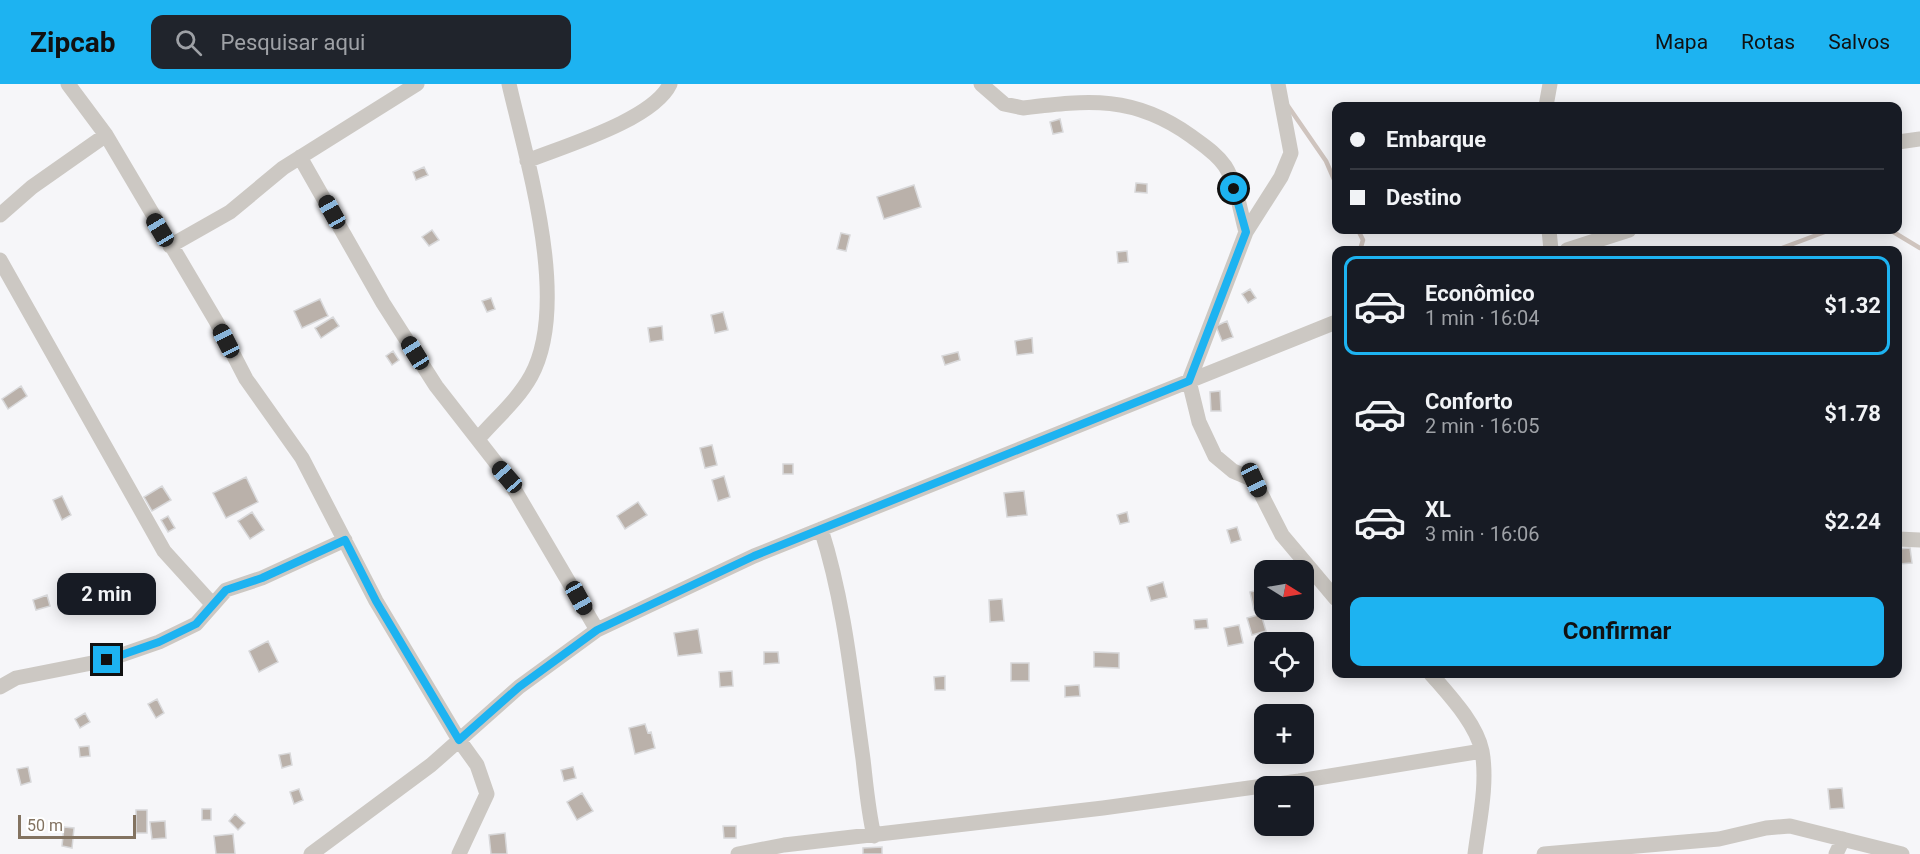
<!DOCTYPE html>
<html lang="pt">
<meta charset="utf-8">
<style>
body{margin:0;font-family:Roboto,sans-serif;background:#20242c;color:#f1f3f6;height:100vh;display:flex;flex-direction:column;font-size:22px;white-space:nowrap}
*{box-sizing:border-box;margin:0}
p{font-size:20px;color:#9ea1a6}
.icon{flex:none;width:33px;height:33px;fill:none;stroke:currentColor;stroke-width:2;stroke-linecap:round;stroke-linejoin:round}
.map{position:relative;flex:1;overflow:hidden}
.panel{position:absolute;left:1332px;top:162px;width:570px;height:432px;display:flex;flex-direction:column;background:#171b24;border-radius:12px;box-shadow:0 3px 15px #0003}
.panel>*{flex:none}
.guide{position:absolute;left:1332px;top:18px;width:570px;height:132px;border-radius:12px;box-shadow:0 3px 15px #0003;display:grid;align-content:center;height:132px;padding:0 18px;background:#171b24}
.needle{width:39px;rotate:101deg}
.buttons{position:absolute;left:1254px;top:476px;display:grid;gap:12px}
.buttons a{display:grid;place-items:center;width:60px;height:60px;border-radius:12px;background:#171b24;box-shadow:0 3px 15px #0003;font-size:30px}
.scale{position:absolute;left:18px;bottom:15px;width:118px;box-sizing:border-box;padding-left:6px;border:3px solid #837361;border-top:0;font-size:16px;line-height:21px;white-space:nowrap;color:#837361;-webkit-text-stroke:4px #fff;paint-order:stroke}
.end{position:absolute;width:27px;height:27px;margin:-14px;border:8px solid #1db3f1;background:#111;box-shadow:0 0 0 3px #111}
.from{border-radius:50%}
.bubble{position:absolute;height:42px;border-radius:12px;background:#171b24;box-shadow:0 3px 15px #0003;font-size:20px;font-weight:700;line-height:42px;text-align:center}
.car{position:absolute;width:18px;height:36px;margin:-18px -9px;border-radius:8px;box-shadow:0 0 4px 2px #0007;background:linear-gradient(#222 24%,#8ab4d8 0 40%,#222 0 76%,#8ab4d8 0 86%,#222 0)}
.guide b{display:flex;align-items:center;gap:21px;height:57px;font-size:22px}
.guide b+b{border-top:2px solid #363941}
.guide i{width:15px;height:15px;background:#f1f3f6}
ul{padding:10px 0 0;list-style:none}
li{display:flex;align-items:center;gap:18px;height:99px;margin:0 12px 9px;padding:0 6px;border:3px solid transparent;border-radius:12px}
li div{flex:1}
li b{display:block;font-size:22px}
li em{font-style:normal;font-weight:700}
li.active{border-color:#1db3f1}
li>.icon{width:54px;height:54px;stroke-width:1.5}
.button{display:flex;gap:12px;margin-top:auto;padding:12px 18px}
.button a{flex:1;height:69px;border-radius:12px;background:#1db3f1;color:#111;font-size:24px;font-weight:700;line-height:69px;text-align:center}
header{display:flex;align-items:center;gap:36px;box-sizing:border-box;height:84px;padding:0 30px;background:#1db3f1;color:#111}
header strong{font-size:28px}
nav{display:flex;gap:33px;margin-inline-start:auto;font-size:21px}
.search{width:420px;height:54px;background:#20242c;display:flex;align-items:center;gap:15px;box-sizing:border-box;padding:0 21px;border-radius:12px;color:#9ea1a6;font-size:22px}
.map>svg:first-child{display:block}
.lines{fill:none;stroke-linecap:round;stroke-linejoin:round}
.stream{stroke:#cfc4be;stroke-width:4.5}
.building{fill:#bab1aa;stroke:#d8d8da;stroke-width:1.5}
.minor{stroke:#ccc8c3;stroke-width:15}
.route{stroke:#1db3f1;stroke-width:8}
</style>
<header>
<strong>Zipcab</strong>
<div class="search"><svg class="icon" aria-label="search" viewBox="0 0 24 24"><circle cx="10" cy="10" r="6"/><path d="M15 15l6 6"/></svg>Pesquisar aqui</div>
<nav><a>Mapa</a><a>Rotas</a><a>Salvos</a></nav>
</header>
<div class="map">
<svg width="1920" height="770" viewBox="0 0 1920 770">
<rect width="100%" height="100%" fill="#f6f6f9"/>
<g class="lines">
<path class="stream" d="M1288,22L1326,77L1336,100
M1358,146L1363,156L1360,166
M1890,146L1920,164
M1783,166L1782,164L1830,146"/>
</g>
<path class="building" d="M1060,35L1063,48L1053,50L1050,38Z
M424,83L428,91L416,96L413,88Z
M1136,99L1147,100V109L1135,108Z
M914,101L921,123L884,135L877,113Z
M432,146L439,156L429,162L422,153Z
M841,149L850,151L846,167L837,165Z
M1127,167L1128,178L1118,179L1117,168Z
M1250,205L1256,214L1248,219L1242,210Z
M491,214L495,225L487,228L482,217Z
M320,215L328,232L302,244L294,227Z
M723,228L728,246L715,249L711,231Z
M333,233L339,242L321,254L315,244Z
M1227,237L1233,253L1222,257L1216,242Z
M662,242L663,256L650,258L648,244Z
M1032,254L1033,269L1017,271L1015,257Z
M393,267L399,276L392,281L386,272Z
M958,268L960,276L945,281L942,272Z
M21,302L27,312L8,325L2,315Z
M1220,307L1221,327H1211L1210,308Z
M712,361L717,381L705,384L700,364Z
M783,380H793V390H783Z
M724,392L730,413L718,417L712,396Z
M246,393L258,418L226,434L213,409Z
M162,402L171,416L152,427L144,413Z
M1024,407L1027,431L1007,433L1004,409Z
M62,412L71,431L62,436L53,416Z
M638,418L647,431L625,445L617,432Z
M252,428L264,446L250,455L238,437Z
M1127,428L1129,438L1120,440L1117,431Z
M168,432L175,444L168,448L161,436Z
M1237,443L1241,456L1231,459L1227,446Z
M1910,464L1912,479L1898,480V465Z
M1163,498L1167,513L1151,517L1147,503Z
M1263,505L1264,524L1254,526L1250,508Z
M47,511L50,522L36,526L33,516Z
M1002,515L1004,537L990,538L989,516Z
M1261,530L1266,547L1252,551L1247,534Z
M1207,535L1208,544L1195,545L1194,536Z
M1239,541L1243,559L1228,562L1224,544Z
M698,545L702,569L678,572L674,549Z
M268,557L278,578L259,588L249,567Z
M764,568H778L779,579L764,580Z
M1094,568L1119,569V584L1094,583Z
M1011,579H1029V597H1011Z
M732,587L733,602L720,603L719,588Z
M945,592V606H935L934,593Z
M1079,601L1080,612L1065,613V602Z
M157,615L164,629L156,634L148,620Z
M85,629L90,638L80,644L75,635Z
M645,640L648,649L651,648L655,664L635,670L629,644Z
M89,662L90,672L80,673L79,663Z
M290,669L292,681L282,684L279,671Z
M28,683L31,698L21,701L17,685Z
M573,683L576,694L564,697L561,686Z
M1842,704L1844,724L1830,725L1828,705Z
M299,705L303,716L294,720L290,708Z
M582,709L593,727L577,736L567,718Z
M202,725H211V736H202Z
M136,726H147V749H136Z
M235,730L245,739L238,746L229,737Z
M165,737L166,754L152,755L150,738Z
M723,742H736V754H724Z
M64,743L74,744L72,764L62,762Z
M505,749L507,770H491L489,751Z
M233,750L235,770H216L214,752Z
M882,763V770H863V764Z"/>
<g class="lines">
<path class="minor" d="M68,0L106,51L216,237L246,295L302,374L376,517L459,656L477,681L487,710L459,770
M981,0L1004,20L1023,24C1089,16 1134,11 1191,52C1203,61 1216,69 1225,82C1237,101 1240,127 1246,148
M1278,0L1291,69L1281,93L1246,148L1189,297L1199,338L1215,372L1233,387L1254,396L1282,451L1336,515
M1546,22L1550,0
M1898,58L1920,55
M300,73L383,219L436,302L507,393L597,546
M527,77C564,62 653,36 670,0
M0,131L32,103L106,51
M1549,146L1551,166
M170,162L230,128L283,84L417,0
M1567,166L1629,146
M0,176L164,467L213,521
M478,355C496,334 517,317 531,292C571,219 527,78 509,0
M821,445C845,520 852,598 863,675C866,701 868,726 874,752
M1898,455L1920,456
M1431,590C1449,611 1476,639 1482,667C1488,700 1479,738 1475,770
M0,603L16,594L107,576L159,558L196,540L226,506L262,494L345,456
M311,770L431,681L519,603L597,546L754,472L1336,238
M738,770L784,761L1103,724L1299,697L1482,667
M1544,770L1719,755L1766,744L1790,742L1902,770
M1836,770L1843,755"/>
</g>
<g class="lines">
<path class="route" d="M107,576L159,558L196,540L226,506L262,494L345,456L376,517L459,656L519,603L597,546L754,472L1189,297L1246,148L1234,105"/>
</g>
</svg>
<div class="buttons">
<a><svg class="needle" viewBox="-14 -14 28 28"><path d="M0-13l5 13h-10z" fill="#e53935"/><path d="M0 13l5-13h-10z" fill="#9ea1a6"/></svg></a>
<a><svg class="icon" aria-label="locate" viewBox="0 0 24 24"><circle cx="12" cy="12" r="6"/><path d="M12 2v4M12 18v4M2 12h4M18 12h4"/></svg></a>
<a>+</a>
<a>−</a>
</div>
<div class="scale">50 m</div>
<i class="end from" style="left:1234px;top:105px"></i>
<i class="end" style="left:107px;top:576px"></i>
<div class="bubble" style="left:57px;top:489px;width:99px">2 min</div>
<i class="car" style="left:332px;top:128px;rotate:331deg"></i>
<i class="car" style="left:160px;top:146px;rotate:329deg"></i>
<i class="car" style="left:226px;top:257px;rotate:333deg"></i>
<i class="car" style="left:415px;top:269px;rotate:328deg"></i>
<i class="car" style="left:507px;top:393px;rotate:319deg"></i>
<i class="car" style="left:1254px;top:396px;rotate:155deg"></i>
<i class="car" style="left:579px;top:514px;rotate:151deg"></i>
<div class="guide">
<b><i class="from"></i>Embarque</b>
<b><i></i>Destino</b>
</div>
<section class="panel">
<ul>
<li class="active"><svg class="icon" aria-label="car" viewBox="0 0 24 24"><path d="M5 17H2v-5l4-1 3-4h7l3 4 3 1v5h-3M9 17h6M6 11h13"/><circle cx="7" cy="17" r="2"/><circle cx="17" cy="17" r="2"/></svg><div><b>Econômico</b><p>1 min · 16:04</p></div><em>$1.32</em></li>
<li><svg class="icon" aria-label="car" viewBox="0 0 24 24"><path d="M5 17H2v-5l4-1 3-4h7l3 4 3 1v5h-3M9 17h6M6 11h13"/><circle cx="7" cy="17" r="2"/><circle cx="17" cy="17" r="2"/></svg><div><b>Conforto</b><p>2 min · 16:05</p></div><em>$1.78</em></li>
<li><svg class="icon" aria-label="car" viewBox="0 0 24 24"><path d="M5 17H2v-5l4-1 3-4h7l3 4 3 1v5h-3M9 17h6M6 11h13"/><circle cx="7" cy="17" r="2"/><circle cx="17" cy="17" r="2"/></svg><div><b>XL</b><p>3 min · 16:06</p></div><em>$2.24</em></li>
</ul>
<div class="button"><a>Confirmar</a></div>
</section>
</div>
